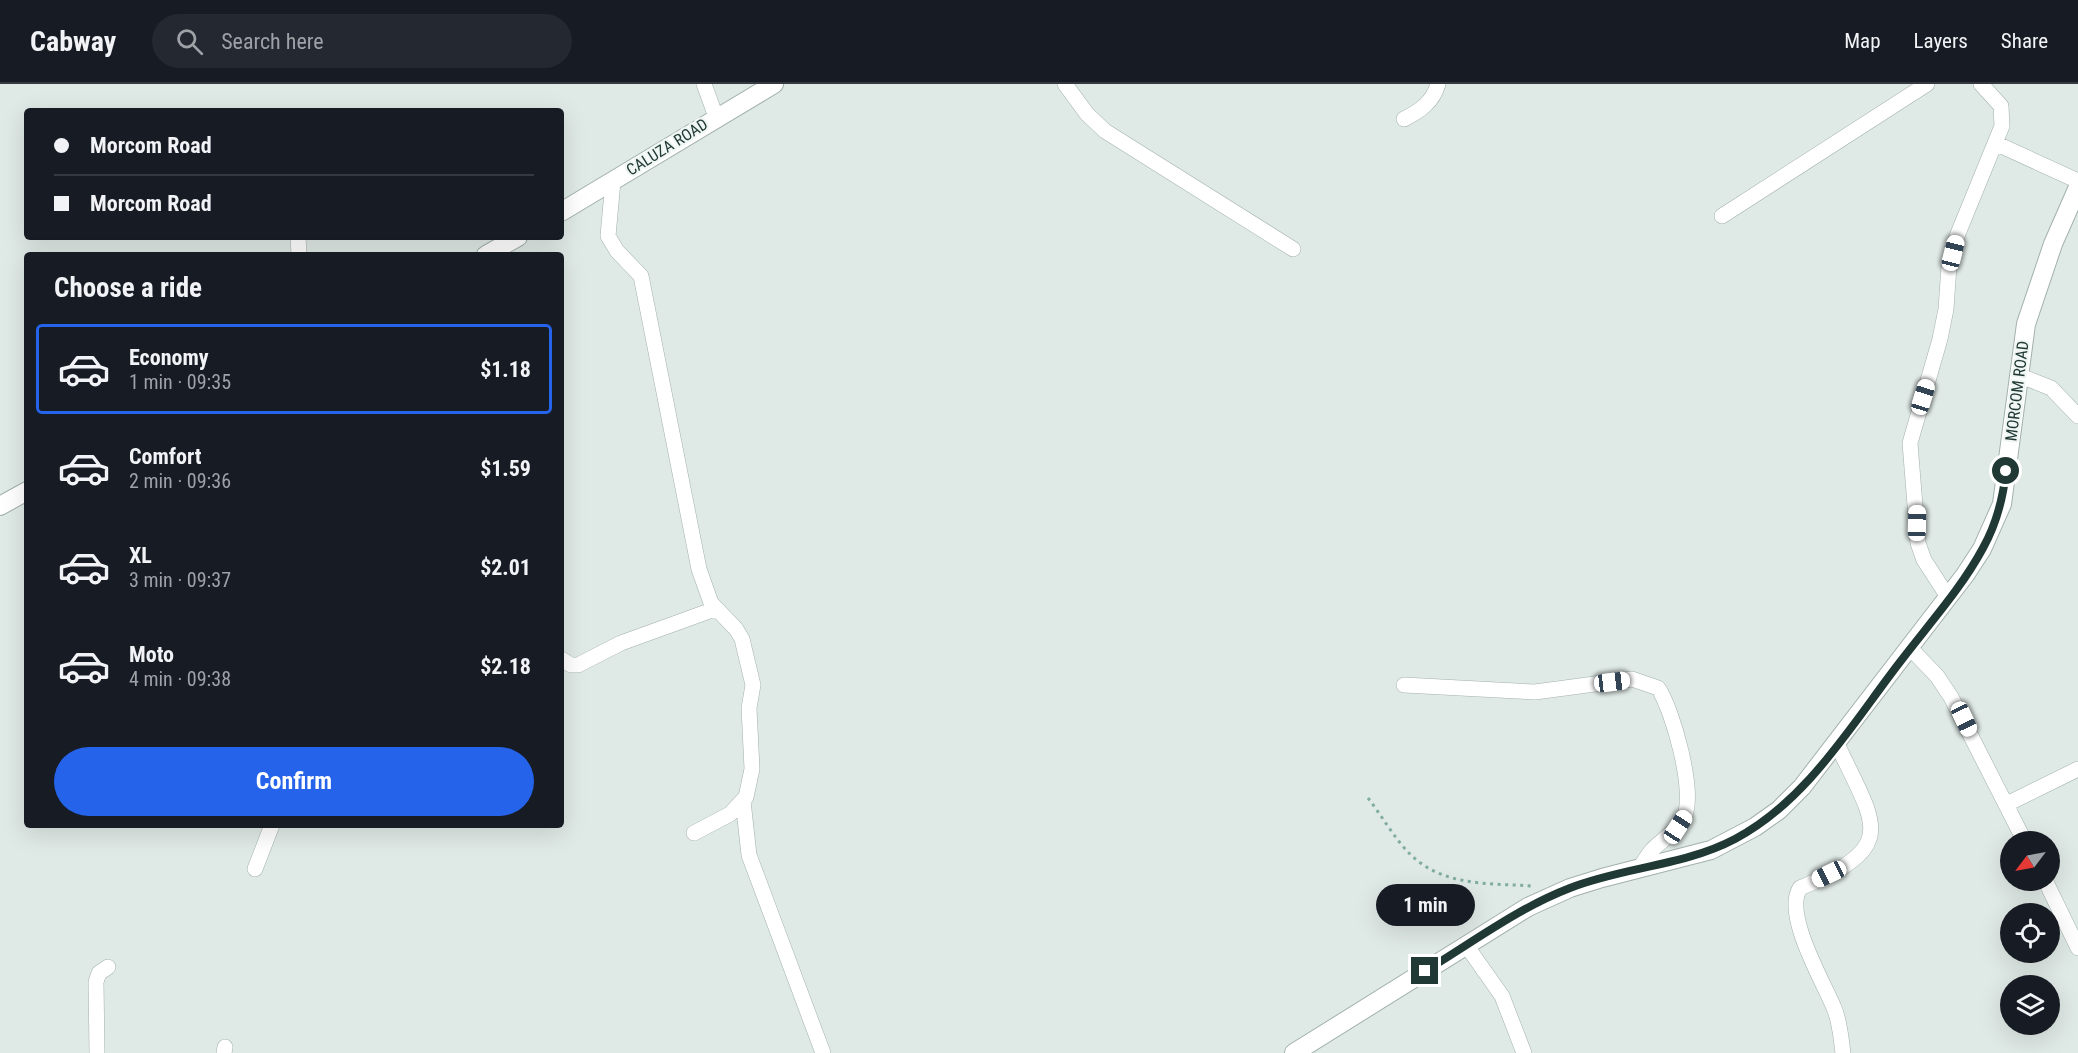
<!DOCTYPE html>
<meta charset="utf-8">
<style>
body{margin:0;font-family:"Roboto Condensed",sans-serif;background:#242831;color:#f1f3f6;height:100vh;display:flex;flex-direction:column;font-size:22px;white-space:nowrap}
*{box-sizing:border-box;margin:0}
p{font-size:20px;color:#9ea1a6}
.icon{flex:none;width:33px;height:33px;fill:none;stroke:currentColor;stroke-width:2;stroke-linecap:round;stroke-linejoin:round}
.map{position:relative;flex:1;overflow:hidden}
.details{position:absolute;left:24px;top:168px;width:540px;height:576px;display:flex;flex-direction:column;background:#171b24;border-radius:6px;box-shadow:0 6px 24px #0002}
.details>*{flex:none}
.hud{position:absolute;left:24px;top:24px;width:540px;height:132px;border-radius:6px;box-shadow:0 6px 24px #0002;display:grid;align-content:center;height:132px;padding:0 30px;background:#171b24}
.needle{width:39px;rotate:238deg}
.buttons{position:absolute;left:2000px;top:747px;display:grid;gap:12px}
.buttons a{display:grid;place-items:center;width:60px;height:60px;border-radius:50%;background:#171b24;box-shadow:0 6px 24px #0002;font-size:30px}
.end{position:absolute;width:27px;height:27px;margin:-14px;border:8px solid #213934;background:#fff;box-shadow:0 0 0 3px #fff}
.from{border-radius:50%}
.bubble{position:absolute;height:42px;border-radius:21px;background:#171b24;box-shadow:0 6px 24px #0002;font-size:20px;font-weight:700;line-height:42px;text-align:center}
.car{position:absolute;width:18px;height:36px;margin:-18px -9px;border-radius:8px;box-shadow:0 0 4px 2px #0007;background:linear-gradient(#fff 24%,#345 0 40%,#fff 0 76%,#345 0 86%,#fff 0)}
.hud b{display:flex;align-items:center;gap:21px;height:57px;font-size:22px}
.hud b+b{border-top:2px solid #363941}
.hud i{width:15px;height:15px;background:#f1f3f6}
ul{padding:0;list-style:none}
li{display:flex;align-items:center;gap:18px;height:90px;margin:0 12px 9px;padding:0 18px;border:3px solid transparent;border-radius:6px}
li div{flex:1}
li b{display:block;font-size:22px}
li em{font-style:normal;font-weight:700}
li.current{border-color:#2563eb}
li>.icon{width:54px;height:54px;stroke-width:1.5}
h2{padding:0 30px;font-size:27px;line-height:72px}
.action{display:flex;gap:12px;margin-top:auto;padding:12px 30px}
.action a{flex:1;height:69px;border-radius:36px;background:#2563eb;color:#fff;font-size:24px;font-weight:700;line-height:69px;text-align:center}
header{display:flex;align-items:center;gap:36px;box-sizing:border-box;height:84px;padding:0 30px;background:#171b24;border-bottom:2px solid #363941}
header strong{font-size:28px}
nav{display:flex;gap:33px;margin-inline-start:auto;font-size:21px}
.search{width:420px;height:54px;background:#242831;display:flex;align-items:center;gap:15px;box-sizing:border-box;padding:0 21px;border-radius:33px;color:#9ea1a6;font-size:22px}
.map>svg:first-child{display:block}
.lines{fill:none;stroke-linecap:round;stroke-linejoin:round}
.minor-casing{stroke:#a2b1ac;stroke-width:16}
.tertiary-casing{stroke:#a2b1ac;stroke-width:20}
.path{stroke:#80aca2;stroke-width:3;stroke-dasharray:3 4.5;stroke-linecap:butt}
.minor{stroke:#fff;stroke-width:15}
.tertiary{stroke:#fff;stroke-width:18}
.route{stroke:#213934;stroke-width:8}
.labels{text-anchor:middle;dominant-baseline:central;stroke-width:4.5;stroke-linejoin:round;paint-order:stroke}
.street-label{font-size:16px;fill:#213934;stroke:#eff6f3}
</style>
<header>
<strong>Cabway</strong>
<div class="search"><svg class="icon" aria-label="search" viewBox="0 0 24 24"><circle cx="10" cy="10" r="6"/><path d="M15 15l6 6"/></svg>Search here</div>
<nav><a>Map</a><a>Layers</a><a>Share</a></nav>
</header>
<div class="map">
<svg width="2078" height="969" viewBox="0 0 2078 969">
<rect width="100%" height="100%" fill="#dfe9e5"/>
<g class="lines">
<defs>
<path id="minor" d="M704,0L716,33
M1065,0L1087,30L1105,47L1293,165
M1404,35C1420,27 1433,18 1438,0
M1995,59L2078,97
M613,97L608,152L617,167L641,192L699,485L711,519L736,545L742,555L753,601L749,624L752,685L746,713L730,730L694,749
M1722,132L1927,0
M298,153L299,171
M2018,291L2051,304L2078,332
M1948,513L1924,476L1918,459L1910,359L1940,255L1946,225L1949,182L1957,152L2002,42L2001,22L1981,0
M1910,564L1937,592L1951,613L2025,758
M561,575L571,581H578L621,559L715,525
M1404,601L1535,608L1632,595L1658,604C1673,626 1696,709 1684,733C1677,747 1663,755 1652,766C1647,772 1643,779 1639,785
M1837,660C1876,743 1900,762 1800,804C1783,830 1823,897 1834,924C1840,937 1841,955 1843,969
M743,717L749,771L823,969
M2007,720L2078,685
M255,785L272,741
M2045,796L2078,864
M1466,861L1502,912L1524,969
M97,969L96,898L99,889L108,883
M224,969L225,963"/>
<path id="tertiary" d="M561,128L774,0
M486,171L518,153
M0,422L27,407
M1294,969L1528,823L1570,804L1602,794L1711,766L1755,743L1779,726L1802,703L1965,491L1982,465L2002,420L2026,240L2053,160L2078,103"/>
</defs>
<use href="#minor" class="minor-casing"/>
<use href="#tertiary" class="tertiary-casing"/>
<path class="path" d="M1368,714C1382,732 1394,754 1410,770C1443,803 1490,799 1532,802"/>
<use href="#minor" class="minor"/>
<use href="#tertiary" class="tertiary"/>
</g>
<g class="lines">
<path class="route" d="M1425,887C1473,858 1518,824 1570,804C1623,783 1684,782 1735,755C1807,717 1852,640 1900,578C1928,541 1961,505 1983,464C1997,439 2003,415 2006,387"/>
</g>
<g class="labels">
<g class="street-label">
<text transform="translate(667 63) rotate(-32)">CALUZA ROAD</text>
<text transform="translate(2017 307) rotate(-83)">MORCOM ROAD</text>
</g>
</g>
</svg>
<div class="buttons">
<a><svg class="needle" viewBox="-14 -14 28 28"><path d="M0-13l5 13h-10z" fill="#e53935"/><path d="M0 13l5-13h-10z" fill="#9ea1a6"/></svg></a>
<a><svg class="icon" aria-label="locate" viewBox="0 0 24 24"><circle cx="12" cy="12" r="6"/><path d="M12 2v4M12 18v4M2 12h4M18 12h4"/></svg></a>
<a><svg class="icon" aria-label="layers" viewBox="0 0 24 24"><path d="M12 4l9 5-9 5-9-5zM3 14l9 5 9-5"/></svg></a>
</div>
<i class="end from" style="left:2006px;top:387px"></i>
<i class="end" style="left:1425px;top:887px"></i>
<div class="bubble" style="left:1376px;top:800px;width:99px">1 min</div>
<i class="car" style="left:1953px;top:169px;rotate:14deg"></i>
<i class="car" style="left:1923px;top:313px;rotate:17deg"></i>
<i class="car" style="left:1917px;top:439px;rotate:1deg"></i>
<i class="car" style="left:1612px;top:598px;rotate:83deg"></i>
<i class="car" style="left:1964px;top:635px;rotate:155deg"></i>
<i class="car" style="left:1678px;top:743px;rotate:33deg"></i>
<i class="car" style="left:1829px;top:790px;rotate:244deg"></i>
<div class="hud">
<b><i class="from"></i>Morcom Road</b>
<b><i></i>Morcom Road</b>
</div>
<section class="details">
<h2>Choose a ride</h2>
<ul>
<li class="current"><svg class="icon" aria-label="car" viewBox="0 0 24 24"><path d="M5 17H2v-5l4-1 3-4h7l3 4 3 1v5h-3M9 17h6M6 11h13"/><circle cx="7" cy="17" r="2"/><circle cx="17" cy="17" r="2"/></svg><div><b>Economy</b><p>1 min · 09:35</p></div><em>$1.18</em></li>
<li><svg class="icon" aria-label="car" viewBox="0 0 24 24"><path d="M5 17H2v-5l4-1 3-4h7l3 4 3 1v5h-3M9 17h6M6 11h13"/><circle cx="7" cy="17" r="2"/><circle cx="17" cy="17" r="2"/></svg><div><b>Comfort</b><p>2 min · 09:36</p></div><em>$1.59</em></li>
<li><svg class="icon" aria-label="car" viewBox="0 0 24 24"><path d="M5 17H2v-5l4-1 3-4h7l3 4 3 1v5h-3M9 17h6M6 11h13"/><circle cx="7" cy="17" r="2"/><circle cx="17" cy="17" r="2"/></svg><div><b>XL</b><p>3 min · 09:37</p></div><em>$2.01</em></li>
<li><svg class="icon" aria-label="car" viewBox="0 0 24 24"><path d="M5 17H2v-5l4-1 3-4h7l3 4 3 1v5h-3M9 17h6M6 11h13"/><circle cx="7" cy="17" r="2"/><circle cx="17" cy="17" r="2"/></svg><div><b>Moto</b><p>4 min · 09:38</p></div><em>$2.18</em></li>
</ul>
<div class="action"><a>Confirm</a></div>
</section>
</div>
